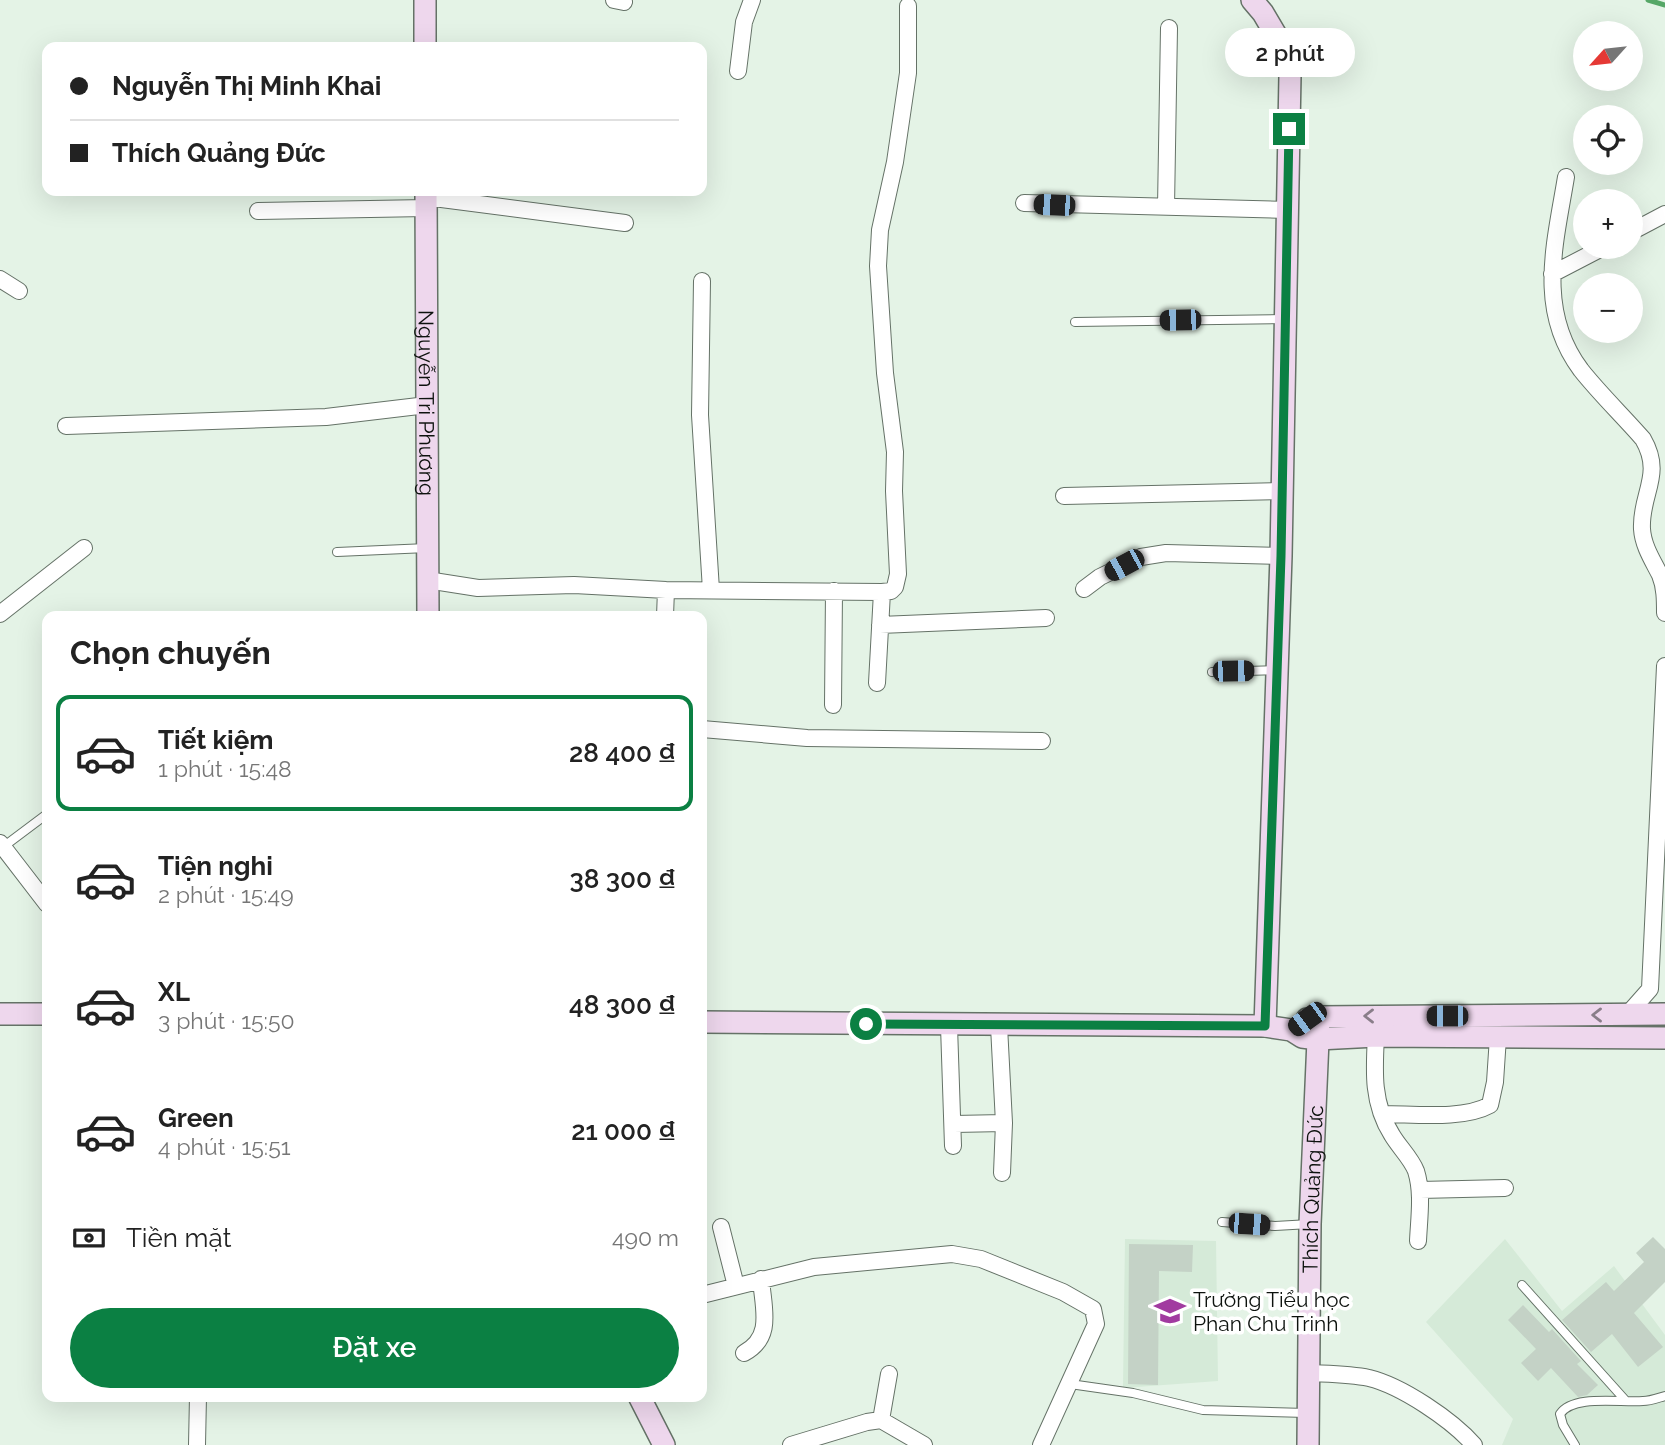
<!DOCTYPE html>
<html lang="vi">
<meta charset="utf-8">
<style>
body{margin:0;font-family:Raleway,sans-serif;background:#f6f6f6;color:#222;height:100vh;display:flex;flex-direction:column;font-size:26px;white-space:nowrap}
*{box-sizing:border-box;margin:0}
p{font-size:23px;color:#767676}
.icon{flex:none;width:38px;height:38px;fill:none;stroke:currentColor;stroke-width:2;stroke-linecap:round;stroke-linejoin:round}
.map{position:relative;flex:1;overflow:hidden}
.details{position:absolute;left:42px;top:611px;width:665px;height:791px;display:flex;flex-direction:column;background:#fff;border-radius:14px;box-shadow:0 7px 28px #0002}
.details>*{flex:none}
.banner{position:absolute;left:42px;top:42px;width:665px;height:154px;border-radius:14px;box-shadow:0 7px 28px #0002;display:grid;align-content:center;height:154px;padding:0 28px;background:#fff}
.needle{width:46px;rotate:243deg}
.tools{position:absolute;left:1573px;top:21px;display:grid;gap:14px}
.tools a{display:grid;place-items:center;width:70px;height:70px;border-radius:50%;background:#fff;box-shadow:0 7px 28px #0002;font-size:35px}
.end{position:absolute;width:32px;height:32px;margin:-16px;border:9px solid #0b8043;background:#fff;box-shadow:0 0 0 4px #fff}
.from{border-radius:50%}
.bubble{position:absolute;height:49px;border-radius:24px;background:#fff;box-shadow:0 7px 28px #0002;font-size:23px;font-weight:600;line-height:49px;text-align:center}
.car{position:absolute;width:21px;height:42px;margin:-21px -10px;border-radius:9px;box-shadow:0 0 5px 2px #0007;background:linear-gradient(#222 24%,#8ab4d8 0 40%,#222 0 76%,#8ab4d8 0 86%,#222 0)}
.banner b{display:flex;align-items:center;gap:24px;height:66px;font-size:26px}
.banner b+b{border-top:2px solid #e0e0e0}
.banner i{width:18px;height:18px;background:#222}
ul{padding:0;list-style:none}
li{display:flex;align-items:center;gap:21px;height:116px;margin:0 14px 10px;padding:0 14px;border:4px solid transparent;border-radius:14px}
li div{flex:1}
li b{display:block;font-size:26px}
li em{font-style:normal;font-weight:600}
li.selected{border-color:#0b8043}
li>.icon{width:63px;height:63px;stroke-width:1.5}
h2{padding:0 28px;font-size:32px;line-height:84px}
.pay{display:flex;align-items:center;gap:18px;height:77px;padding:0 28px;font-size:26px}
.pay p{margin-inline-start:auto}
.button{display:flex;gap:14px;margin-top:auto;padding:14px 28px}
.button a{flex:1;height:80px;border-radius:42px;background:#0b8043;color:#fff;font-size:28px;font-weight:600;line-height:80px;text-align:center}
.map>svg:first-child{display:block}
.built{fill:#d5ead8}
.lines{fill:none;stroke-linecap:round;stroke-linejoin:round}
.stream{stroke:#56a767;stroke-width:5}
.building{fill:#c4d2c6}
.lane-casing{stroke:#657267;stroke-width:10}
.street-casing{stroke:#657267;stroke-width:18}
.secondary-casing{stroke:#657267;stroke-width:24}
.lane{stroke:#fff;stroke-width:8}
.street{stroke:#fff;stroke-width:16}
.secondary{stroke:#eed7ed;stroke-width:21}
.oneway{stroke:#897e89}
.route{stroke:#0b8043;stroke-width:9}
.labels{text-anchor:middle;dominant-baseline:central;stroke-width:7;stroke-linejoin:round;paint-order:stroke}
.street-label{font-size:21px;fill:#0d120e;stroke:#fff}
.poi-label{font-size:21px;fill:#0d120e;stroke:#fff;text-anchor:start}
</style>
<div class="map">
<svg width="1665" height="1445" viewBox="0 0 1665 1445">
<rect width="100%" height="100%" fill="#e4f3e6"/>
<path class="built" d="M1125,1239L1216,1241L1218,1381L1123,1388Z
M1505,1239L1562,1311L1614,1266L1665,1335V1445H1502L1513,1419L1426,1322Z"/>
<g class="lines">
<path class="stream" d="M1648,0L1665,5"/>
</g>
<path class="building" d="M1653,1237L1665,1249V1282L1634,1313L1663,1347L1638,1367L1612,1334L1591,1352L1562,1320L1606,1282L1614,1291L1644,1262L1636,1253Z
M1129,1244L1193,1245L1192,1272L1159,1271L1158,1385L1128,1384Z
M1523,1305L1549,1332L1552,1329L1581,1361L1577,1364L1598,1385L1587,1395L1578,1397L1551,1368L1538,1381L1521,1363L1536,1349L1508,1320Z"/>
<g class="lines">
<defs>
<path id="lane" d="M1075,322L1285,319
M337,552L427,548
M1212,672L1277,670
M3,847L47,814
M1222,1222L1275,1226L1310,1224
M1522,1285L1626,1401
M1070,1384L1133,1393L1203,1410L1306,1413
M1575,1445L1563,1425L1560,1414C1573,1394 1621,1403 1643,1401C1650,1401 1658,1398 1665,1396"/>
<path id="street" d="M614,0L624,2
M738,71L744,22L752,0
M1566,177C1555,244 1536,310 1581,370C1600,394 1623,416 1643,439C1664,475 1640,494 1642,529C1643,546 1653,561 1660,575C1665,587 1665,600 1665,613
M426,197L625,223
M1024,203L1287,210
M1166,207L1169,28
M258,211L426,208
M1631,232L1665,214
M1552,274L1604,247
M0,279L19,291
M702,281L700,415L711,590
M66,426L326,417L427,405
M1064,496L1282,491
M427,580L478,588L574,585L666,590L882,592L891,591L895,587L898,574L894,491L895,452L885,373L878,266L880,230L895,162L908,73V6
M1084,589L1100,577L1141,557L1166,553L1281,556
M0,614L84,548
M665,616L666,590
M880,625L1046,618
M877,683L882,592
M833,705L834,591
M702,729L807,738L1042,741
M0,843L47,904
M1627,1015L1650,989L1665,666
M949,1026L953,1146
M999,1026L1004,1123L1002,1173
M1376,1036C1374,1071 1372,1104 1392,1135C1399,1147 1411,1158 1416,1171C1423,1193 1419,1218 1418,1241
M1383,1114C1414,1114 1463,1120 1490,1105L1495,1082L1498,1037
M954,1124L1004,1123
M1420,1190L1505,1188
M721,1227L736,1286
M702,1295L814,1267L952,1254L981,1259L1063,1292L1093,1309L1096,1324L1041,1445
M744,1353C774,1337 763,1308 761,1279
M1309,1373C1329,1374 1350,1374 1369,1378C1402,1386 1452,1420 1474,1445
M881,1420L889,1374
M197,1445L198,1396
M791,1445L867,1422L881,1420L924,1445"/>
<g id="secondary">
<path d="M425,0V47"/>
<path d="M1252,0L1263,13L1286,52L1290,75L1281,556L1265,1026"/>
<path id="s1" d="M426,191L428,616"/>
<path d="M0,1014H47"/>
<path d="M1307,1019L1319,1017L1665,1014"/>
<path d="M702,1022L1265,1026L1291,1030L1302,1037L1318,1039L1376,1036L1665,1038"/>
<path d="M639,1396L664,1445"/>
<path id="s2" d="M1308,1445L1310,1224L1319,1017"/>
</g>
</defs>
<use href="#lane" class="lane-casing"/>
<use href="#street" class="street-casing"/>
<use href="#secondary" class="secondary-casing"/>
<use href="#lane" class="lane"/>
<use href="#street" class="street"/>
<use href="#secondary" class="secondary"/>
</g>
<defs><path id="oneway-chevron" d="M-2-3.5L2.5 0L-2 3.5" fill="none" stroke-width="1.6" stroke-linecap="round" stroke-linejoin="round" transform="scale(1.75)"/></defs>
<g class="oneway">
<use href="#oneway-chevron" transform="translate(1597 1015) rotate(180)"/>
<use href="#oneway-chevron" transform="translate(1369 1016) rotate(180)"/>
</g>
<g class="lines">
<path class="route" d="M866,1024L1265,1026L1281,556L1289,129"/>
</g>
<defs>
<symbol id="school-bare" viewBox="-9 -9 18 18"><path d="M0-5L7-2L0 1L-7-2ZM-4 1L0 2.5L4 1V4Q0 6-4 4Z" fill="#a13ba0" stroke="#fff" stroke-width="2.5" paint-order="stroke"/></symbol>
</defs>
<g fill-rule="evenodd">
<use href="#school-bare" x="1148" y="1289" width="44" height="44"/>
</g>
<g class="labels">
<g class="street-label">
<text stroke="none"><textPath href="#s1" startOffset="212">Nguyễn Tri Phương</textPath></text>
<text stroke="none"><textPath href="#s2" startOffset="256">Thích Quảng Đức</textPath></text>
</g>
<g class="poi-label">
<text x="1193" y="1299">Trường Tiểu học<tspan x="1193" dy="24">Phan Chu Trinh</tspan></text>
</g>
</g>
</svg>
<div class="tools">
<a><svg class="needle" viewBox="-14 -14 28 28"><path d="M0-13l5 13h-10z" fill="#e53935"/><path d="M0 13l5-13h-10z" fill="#767676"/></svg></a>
<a><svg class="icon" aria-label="locate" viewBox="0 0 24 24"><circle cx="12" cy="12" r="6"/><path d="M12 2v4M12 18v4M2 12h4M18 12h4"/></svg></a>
<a>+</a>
<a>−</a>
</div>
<i class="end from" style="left:866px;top:1024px"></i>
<i class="end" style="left:1289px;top:129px"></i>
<div class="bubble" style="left:1225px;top:28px;width:130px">2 phút</div>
<i class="car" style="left:1054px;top:205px;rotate:272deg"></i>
<i class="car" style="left:1180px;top:320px;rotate:269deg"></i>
<i class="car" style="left:1124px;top:565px;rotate:242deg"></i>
<i class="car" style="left:1233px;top:671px;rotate:89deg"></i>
<i class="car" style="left:1447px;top:1016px;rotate:270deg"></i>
<i class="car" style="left:1307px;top:1019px;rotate:234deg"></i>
<i class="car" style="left:1249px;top:1224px;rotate:94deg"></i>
<div class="banner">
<b><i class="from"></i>Nguyễn Thị Minh Khai</b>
<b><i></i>Thích Quảng Đức</b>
</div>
<section class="details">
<h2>Chọn chuyến</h2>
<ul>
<li class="selected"><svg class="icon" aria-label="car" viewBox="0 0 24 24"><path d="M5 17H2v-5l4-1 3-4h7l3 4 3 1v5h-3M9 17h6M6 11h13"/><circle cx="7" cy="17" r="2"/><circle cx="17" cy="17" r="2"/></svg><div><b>Tiết kiệm</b><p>1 phút · 15:48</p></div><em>28 400 ₫</em></li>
<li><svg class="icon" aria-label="car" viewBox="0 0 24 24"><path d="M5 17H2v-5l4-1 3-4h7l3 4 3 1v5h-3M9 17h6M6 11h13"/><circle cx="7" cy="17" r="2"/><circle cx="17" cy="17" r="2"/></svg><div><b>Tiện nghi</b><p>2 phút · 15:49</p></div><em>38 300 ₫</em></li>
<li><svg class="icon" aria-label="car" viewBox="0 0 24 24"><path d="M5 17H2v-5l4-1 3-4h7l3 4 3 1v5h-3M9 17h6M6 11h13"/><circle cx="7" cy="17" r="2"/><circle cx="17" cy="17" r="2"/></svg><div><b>XL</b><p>3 phút · 15:50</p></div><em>48 300 ₫</em></li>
<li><svg class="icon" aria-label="car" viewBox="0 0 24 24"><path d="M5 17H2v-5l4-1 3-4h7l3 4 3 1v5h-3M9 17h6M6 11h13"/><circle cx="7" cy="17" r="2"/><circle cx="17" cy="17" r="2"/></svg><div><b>Green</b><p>4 phút · 15:51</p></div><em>21 000 ₫</em></li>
</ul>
<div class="pay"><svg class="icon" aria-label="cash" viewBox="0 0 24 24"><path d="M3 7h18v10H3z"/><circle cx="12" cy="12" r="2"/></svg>Tiền mặt<p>490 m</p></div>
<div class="button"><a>Đặt xe</a></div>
</section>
</div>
